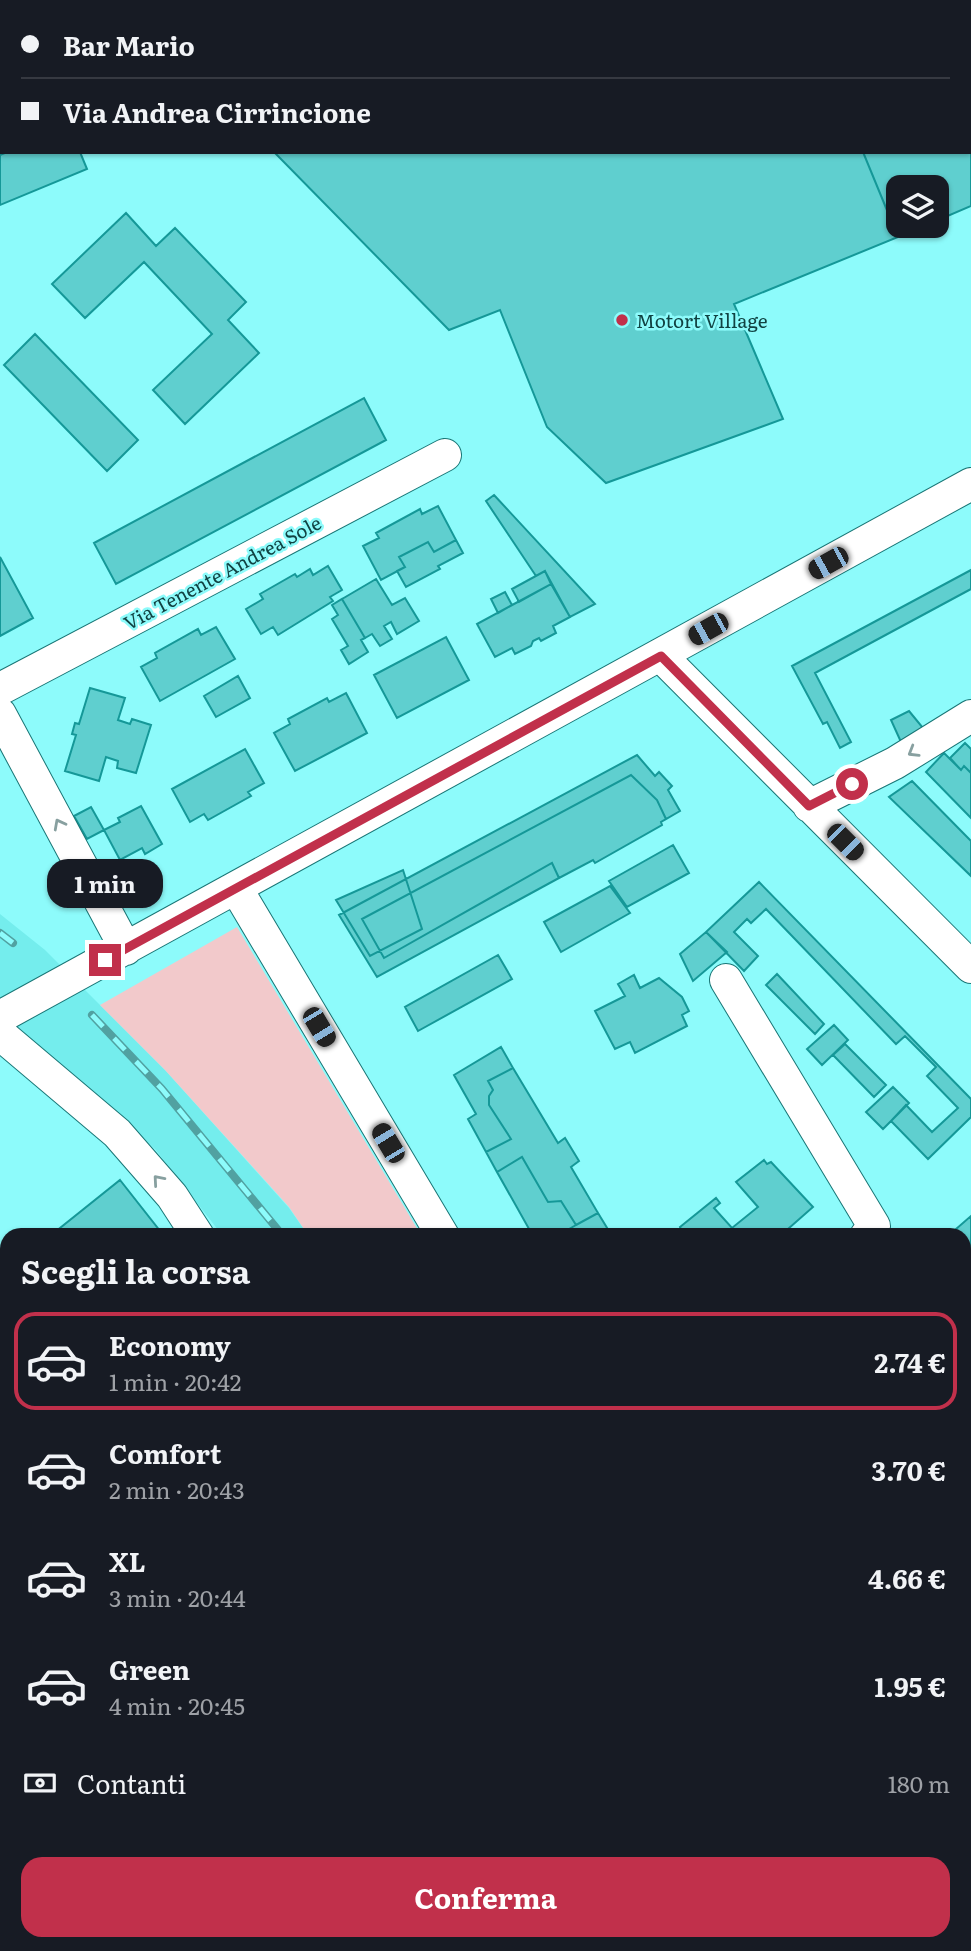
<!DOCTYPE html>
<html lang="it">
<meta charset="utf-8">
<style>
body{margin:0;font-family:Literata,serif;background:#242831;color:#f1f3f6;height:100vh;display:flex;flex-direction:column;font-size:26px;white-space:nowrap}
*{box-sizing:border-box;margin:0}
p{font-size:23px;color:#9ea1a6}
.icon{flex:none;width:38px;height:38px;fill:none;stroke:currentColor;stroke-width:2;stroke-linecap:round;stroke-linejoin:round}
.map{position:relative;flex:1;overflow:hidden}
.drawer{position:absolute;left:0px;top:1228px;width:971px;height:723px;display:flex;flex-direction:column;background:#171b24;border-radius:21px 21px 0 0;box-shadow:0 2px 5px #0004}
.drawer>*{flex:none}
.top-card{position:absolute;left:0px;top:0px;width:971px;height:154px;box-shadow:0 2px 5px #0004;display:grid;align-content:center;height:154px;padding:0 21px;background:#171b24}
.fabs{position:absolute;left:886px;top:175px;display:grid;gap:14px}
.fabs a{display:grid;place-items:center;width:63px;height:63px;border-radius:14px;background:#171b24;box-shadow:0 2px 5px #0004;font-size:35px}
.end{position:absolute;width:32px;height:32px;margin:-16px;border:9px solid #c1304b;background:#fff;box-shadow:0 0 0 4px #fff}
.from{border-radius:50%}
.bubble{position:absolute;height:49px;border-radius:21px;background:#171b24;box-shadow:0 2px 5px #0004;font-size:23px;font-weight:700;line-height:49px;text-align:center}
.car{position:absolute;width:21px;height:42px;margin:-21px -10px;border-radius:9px;box-shadow:0 0 5px 2px #0007;background:linear-gradient(#222 24%,#8ab4d8 0 40%,#222 0 76%,#8ab4d8 0 86%,#222 0)}
.top-card b{display:flex;align-items:center;gap:24px;height:66px;font-size:26px}
.top-card b+b{border-top:2px solid #363941}
.top-card i{width:18px;height:18px;background:#f1f3f6}
ul{padding:0;list-style:none}
li{display:flex;align-items:center;gap:21px;height:98px;margin:0 14px 10px;padding:0 7px;border:4px solid transparent;border-radius:21px}
li div{flex:1}
li b{display:block;font-size:26px}
li em{font-style:normal;font-weight:700}
li.active{border-color:#c1304b}
li>.icon{width:63px;height:63px;stroke-width:1.5}
h2{padding:0 21px;font-size:32px;line-height:84px}
.pay{display:flex;align-items:center;gap:18px;height:77px;padding:0 21px;font-size:26px}
.pay p{margin-inline-start:auto}
.action{display:flex;gap:14px;margin-top:auto;padding:14px 21px}
.action a{flex:1;height:80px;border-radius:21px;background:#c1304b;color:#fff;font-size:28px;font-weight:700;line-height:80px;text-align:center}
.map>svg:first-child{display:block}
.built{fill:#74eded}
.green{fill:#f2c9cb}
.building{fill:#5fcfcf;stroke:#159898;stroke-width:2}
.lines{fill:none;stroke-linecap:round;stroke-linejoin:round}
.minor-casing{stroke:#197676;stroke-width:34}
.tertiary-casing{stroke:#197676;stroke-width:41}
.minor{stroke:#fff;stroke-width:32}
.tertiary{stroke:#fff;stroke-width:38}
.rail-casing{stroke:#51a1a1;stroke-width:8}
.rail{stroke:#8dfbfb;stroke-width:5;stroke-dasharray:16;stroke-linecap:butt}
.oneway{stroke:#88a0a0}
.route{stroke:#c1304b;stroke-width:9}
.poi-dot{fill:#c1304b;stroke:#8dfbfb;stroke-width:2.5}
.labels{text-anchor:middle;dominant-baseline:central;stroke-width:5;stroke-linejoin:round;paint-order:stroke}
.poi-label{font-size:19px;fill:#114242;stroke:#8dfbfb;text-anchor:start}
.street-label{font-size:19px;fill:#114242;stroke:#8dfbfb}
</style>
<div class="map">
<svg width="971" height="1951" viewBox="0 0 971 1951">
<rect width="100%" height="100%" fill="#8dfbfb"/>
<path class="built" d="M0,914L45,950L165,1070L289,1208L308,1235H222L155,1149L0,1011Z
M593,1944H760L764,1951H597Z"/>
<path class="green" d="M237,927L421,1235H308L289,1207L165,1070L100,1005Z
M760,1944H844L848,1951H764Z"/>
<path class="building" d="M12,0H87V1L13,2Z
M515,0H801L802,2H511Z
M515,0H801L802,2H511Z
M801,0H971V206L936,221V187H898V226H924L898,237L863,152H970V2Z
M7,152H80L87,169L0,205V155Z
M274,152H863L898,237L734,304L783,419L606,483L547,427L500,310L449,330Z
M274,152H863L898,237L734,304L783,419L606,483L547,427L500,310L449,330Z
M126,213L156,246L175,228L246,302L228,320L259,353L185,424L153,390L212,334L144,262L85,318L52,284Z
M35,334L138,440L107,471L4,365Z
M364,398L386,440L116,584L94,543Z
M494,495L595,604L570,617L545,571L536,576L486,501Z
M438,506L456,540L434,552L428,542L399,557L405,567L381,580L363,546L379,538L376,533L420,509L422,514Z
M456,540L463,553L438,566L440,569L406,587L397,571L405,567L399,557L428,542L434,552Z
M0,557L33,618L0,636Z
M328,566L342,590L330,597L333,601L278,635L273,627L261,634L246,609L263,599L260,594L295,574L297,577L310,569L313,575Z
M971,570V589L815,673L851,742L840,748L827,722L823,724L792,666Z
M545,571L551,584L519,602L512,589Z
M376,579L392,605L405,598L419,621L397,634L391,622L384,626L392,639L380,646L372,634L365,638L342,599Z
M551,584L570,617L553,626L556,633L541,641L539,638L533,641L531,646L515,654L512,648L495,657L477,624Z
M505,592L512,605L498,613L491,599Z
M342,599L365,638L361,640L368,652L349,664L341,650L348,646L332,619L338,615L332,605Z
M216,627L235,659L160,701L141,667L157,658L155,653L198,629L201,635Z
M446,637L469,680L397,718L374,675Z
M238,676L250,698L216,717L204,696Z
M90,688L125,698L118,720L130,724L132,719L151,725L136,773L117,768L118,761L106,757L99,781L65,771L76,735L72,734L75,723L79,724Z
M346,693L367,733L295,771L274,733L290,724L288,719L327,698L329,702Z
M909,711L923,728L901,742L891,720Z
M965,743L971,749V773L964,766L961,770L950,758Z
M245,749L264,783L248,792L251,796L208,820L204,814L190,822L172,789Z
M944,753L961,770L964,766L971,773V818L926,772Z
M637,755L655,776L659,772L672,786L668,790L680,811L666,819L657,800L631,775L362,919L384,958L552,863L559,878L377,977L339,915Z
M631,775L657,800L666,819L661,822L662,825L595,863L593,860L559,878L552,863L384,958L362,919Z
M912,781L971,841V876L889,797Z
M141,806L162,844L145,854L142,848L120,860L104,830L120,822L118,818Z
M91,807L104,830L87,839L74,816Z
M673,845L689,873L627,907L609,881Z
M403,870L422,929L370,956L336,900Z
M759,882L971,1099V1117L928,1159L891,1121L906,1105L932,1132L958,1108L927,1076L936,1067L905,1036L896,1044L766,909L751,923L747,919L734,932L758,956L744,971L706,932Z
M610,886L630,913L561,952L544,922Z
M706,932L727,952L693,981L680,954Z
M498,955L512,979L418,1031L405,1007Z
M777,974L824,1024L815,1034L766,985Z
M634,975L640,988L659,978L682,997L689,1011L682,1015L687,1026L635,1053L630,1042L615,1049L595,1011L625,996L618,984Z
M834,1025L848,1040L822,1065L807,1049Z
M845,1044L886,1085L874,1097L833,1055Z
M501,1047L513,1068L488,1081L493,1090L489,1096V1105L511,1139L486,1152L468,1119L476,1114L454,1075Z
M513,1068L558,1143L565,1138L579,1161L571,1167L598,1213L576,1225L561,1201L548,1202L522,1157L497,1172L486,1152L511,1139L489,1105V1096L493,1090L488,1081Z
M893,1087L909,1103L883,1129L866,1112Z
M522,1157L548,1202L561,1201L576,1225L557,1236H533L497,1172Z
M764,1160L767,1164L771,1162L813,1207L780,1236H680L683,1234L680,1227L716,1198L720,1203L714,1208L732,1228L758,1207L736,1182Z
M120,1180L164,1236H50Z
M598,1213L612,1236H557L576,1225Z
M971,1216V1254L964,1260V1236H948Z
M7,1270V1346L0,1352V1275Z
M7,1388V1435L4,1437L0,1432V1394Z
M969,1411L971,1412V1446L964,1451V1415Z
M7,1477V1542L0,1546V1481Z
M964,1621L971,1627V1664L964,1672Z
M971,1664V1762L964,1770V1672Z
M971,1844V1951H954L950,1944H964V1848Z"/>
<g class="lines">
<defs>
<path id="minor" d="M661,656L971,967
M0,689L445,455
M0,714L126,949
M809,806L895,763L971,716
M236,888L443,1236
M726,980L874,1226L866,1236
M0,1017L971,484
M0,1034L117,1133L172,1196L198,1236
M427,1944L428,1951
M486,1944L490,1951
M866,1944L870,1951
M280,1951L288,1944"/>
<path id="tertiary" d="M196,2L200,0
M0,84L2,83"/>
</defs>
<use href="#minor" class="minor-casing"/>
<use href="#tertiary" class="tertiary-casing"/>
<use href="#minor" class="minor"/>
<use href="#tertiary" class="tertiary"/>
<defs>
<path id="rail" d="M0,933L13,943
M92,1015L162,1089L283,1236
M742,1944L747,1951"/>
</defs>
<use href="#rail" class="rail-casing"/>
<use href="#rail" class="rail"/>
</g>
<defs><path id="oneway-chevron" d="M-2-3.5L2.5 0L-2 3.5" fill="none" stroke-width="1.6" stroke-linecap="round" stroke-linejoin="round" transform="scale(1.75)"/></defs>
<g class="oneway">
<use href="#oneway-chevron" transform="translate(913 752) rotate(149)"/>
<use href="#oneway-chevron" transform="translate(59 824) rotate(-118)"/>
<use href="#oneway-chevron" transform="translate(158 1180) rotate(-131)"/>
</g>
<g class="lines">
<path class="route" d="M105,960L661,656L809,806L852,784"/>
</g>
<circle class="poi-dot" cx="622" cy="320" r="7"/>
<g class="labels">
<g class="poi-label">
<text x="636" y="320">Motort Village</text>
</g>
<g class="street-label">
<text transform="translate(222 572) rotate(-28)">Via Tenente Andrea Sole</text>
</g>
</g>
</svg>
<div class="fabs">
<a><svg class="icon" aria-label="layers" viewBox="0 0 24 24"><path d="M12 4l9 5-9 5-9-5zM3 14l9 5 9-5"/></svg></a>
</div>
<i class="end from" style="left:852px;top:784px"></i>
<i class="end" style="left:105px;top:960px"></i>
<div class="bubble" style="left:47px;top:859px;width:116px">1 min</div>
<i class="car" style="left:828px;top:563px;rotate:241deg"></i>
<i class="car" style="left:708px;top:629px;rotate:241deg"></i>
<i class="car" style="left:845px;top:842px;rotate:135deg"></i>
<i class="car" style="left:319px;top:1027px;rotate:149deg"></i>
<i class="car" style="left:388px;top:1143px;rotate:329deg"></i>
<div class="top-card">
<b><i class="from"></i>Bar Mario</b>
<b><i></i>Via Andrea Cirrincione</b>
</div>
<section class="drawer">
<h2>Scegli la corsa</h2>
<ul>
<li class="active"><svg class="icon" aria-label="car" viewBox="0 0 24 24"><path d="M5 17H2v-5l4-1 3-4h7l3 4 3 1v5h-3M9 17h6M6 11h13"/><circle cx="7" cy="17" r="2"/><circle cx="17" cy="17" r="2"/></svg><div><b>Economy</b><p>1 min · 20:42</p></div><em>2.74 €</em></li>
<li><svg class="icon" aria-label="car" viewBox="0 0 24 24"><path d="M5 17H2v-5l4-1 3-4h7l3 4 3 1v5h-3M9 17h6M6 11h13"/><circle cx="7" cy="17" r="2"/><circle cx="17" cy="17" r="2"/></svg><div><b>Comfort</b><p>2 min · 20:43</p></div><em>3.70 €</em></li>
<li><svg class="icon" aria-label="car" viewBox="0 0 24 24"><path d="M5 17H2v-5l4-1 3-4h7l3 4 3 1v5h-3M9 17h6M6 11h13"/><circle cx="7" cy="17" r="2"/><circle cx="17" cy="17" r="2"/></svg><div><b>XL</b><p>3 min · 20:44</p></div><em>4.66 €</em></li>
<li><svg class="icon" aria-label="car" viewBox="0 0 24 24"><path d="M5 17H2v-5l4-1 3-4h7l3 4 3 1v5h-3M9 17h6M6 11h13"/><circle cx="7" cy="17" r="2"/><circle cx="17" cy="17" r="2"/></svg><div><b>Green</b><p>4 min · 20:45</p></div><em>1.95 €</em></li>
</ul>
<div class="pay"><svg class="icon" aria-label="cash" viewBox="0 0 24 24"><path d="M3 7h18v10H3z"/><circle cx="12" cy="12" r="2"/></svg>Contanti<p>180 m</p></div>
<div class="action"><a>Conferma</a></div>
</section>
</div>
